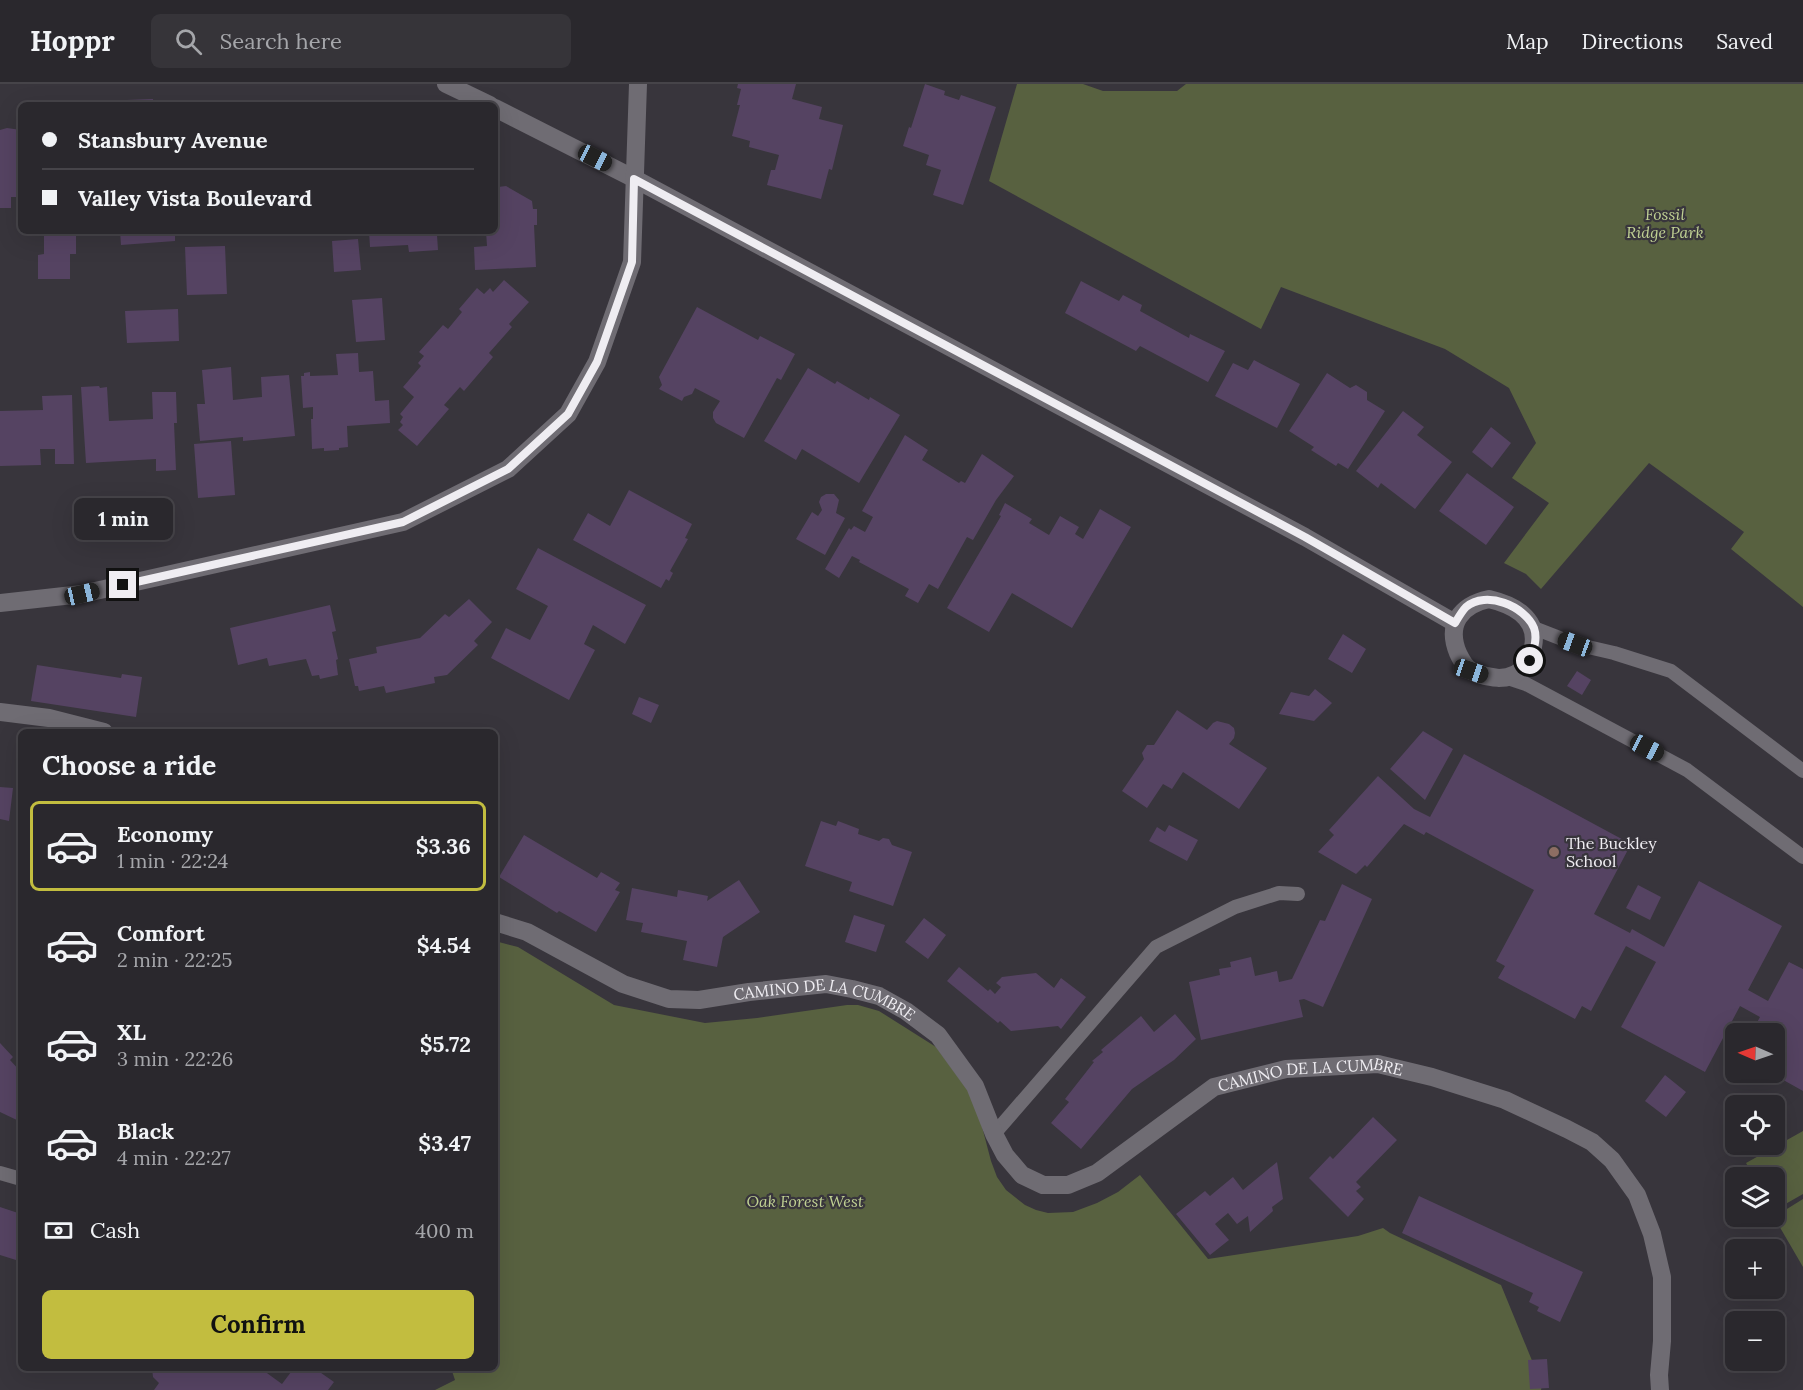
<!DOCTYPE html>
<meta charset="utf-8">
<style>
body{margin:0;font-family:Lora,serif;background:#363439;color:#f1f3f6;height:100vh;display:flex;flex-direction:column;font-size:22px;white-space:nowrap}
*{box-sizing:border-box;margin:0}
p{font-size:20px;color:#a5a6aa}
.icon{flex:none;width:33px;height:33px;fill:none;stroke:currentColor;stroke-width:2;stroke-linecap:round;stroke-linejoin:round}
.map{position:relative;flex:1;overflow:hidden}
.sheet{position:absolute;left:18px;top:645px;width:480px;height:642px;display:flex;flex-direction:column;background:#2a282d;border-radius:9px;box-shadow:0 6px 24px #0002,0 0 0 2px #464449}
.sheet>*{flex:none}
.top-card{position:absolute;left:18px;top:18px;width:480px;height:132px;border-radius:9px;box-shadow:0 6px 24px #0002,0 0 0 2px #464449;display:grid;align-content:center;height:132px;padding:0 24px;background:#2a282d}
.needle{width:39px;rotate:272deg}
.controls{position:absolute;left:1725px;top:939px;display:grid;gap:12px}
.controls a{display:grid;place-items:center;width:60px;height:60px;border-radius:9px;background:#2a282d;box-shadow:0 6px 24px #0002,0 0 0 2px #464449;font-size:30px}
.end{position:absolute;width:27px;height:27px;margin:-14px;border:8px solid #efedf2;background:#111;box-shadow:0 0 0 3px #111}
.from{border-radius:50%}
.bubble{position:absolute;height:42px;border-radius:9px;background:#2a282d;box-shadow:0 6px 24px #0002,0 0 0 2px #464449;font-size:20px;font-weight:700;line-height:42px;text-align:center}
.car{position:absolute;width:18px;height:36px;margin:-18px -9px;border-radius:8px;box-shadow:0 0 4px 2px #0007;background:linear-gradient(#222 24%,#8ab4d8 0 40%,#222 0 76%,#8ab4d8 0 86%,#222 0)}
.top-card b{display:flex;align-items:center;gap:21px;height:57px;font-size:22px}
.top-card b+b{border-top:2px solid #464449}
.top-card i{width:15px;height:15px;background:#f1f3f6}
ul{padding:0;list-style:none}
li{display:flex;align-items:center;gap:18px;height:90px;margin:0 12px 9px;padding:0 12px;border:3px solid transparent;border-radius:9px}
li div{flex:1}
li b{display:block;font-size:22px}
li em{font-style:normal;font-weight:700}
li.current{border-color:#c2bd3f}
li>.icon{width:54px;height:54px;stroke-width:1.5}
h2{padding:0 24px;font-size:27px;line-height:72px}
.pay{display:flex;align-items:center;gap:15px;height:66px;padding:0 24px;font-size:22px}
.pay p{margin-inline-start:auto}
.action{display:flex;gap:12px;margin-top:auto;padding:12px 24px}
.action a{flex:1;height:69px;border-radius:9px;background:#c2bd3f;color:#111;font-size:24px;font-weight:700;line-height:69px;text-align:center}
header{display:flex;align-items:center;gap:36px;box-sizing:border-box;height:84px;padding:0 30px;background:#2a282d;border-bottom:2px solid #464449}
header strong{font-size:28px}
nav{display:flex;gap:33px;margin-inline-start:auto;font-size:21px}
.search{width:420px;height:54px;background:#363439;display:flex;align-items:center;gap:15px;box-sizing:border-box;padding:0 21px;border-radius:9px;color:#a5a6aa;font-size:22px}
.map>svg:first-child{display:block}
.green{fill:#586140}
.building{fill:#554362}
.lines{fill:none;stroke-linecap:round;stroke-linejoin:round}
.lane{stroke:#6f6c73;stroke-width:14}
.street{stroke:#6f6c73;stroke-width:18}
.route{stroke:#efedf2;stroke-width:8}
.education-dot{fill:#8d6e63;stroke:#38353c;stroke-width:2}
.labels{text-anchor:middle;dominant-baseline:central;stroke-width:4.5;stroke-linejoin:round;paint-order:stroke}
.park-label{font-size:16px;font-style:italic;fill:#c0d193;stroke:#38353c}
.poi-label{font-size:16px;fill:#efedf2;stroke:#38353c;text-anchor:start}
.street-label{font-size:16px;fill:#efedf2;stroke:#38353c}
</style>
<header>
<strong>Hoppr</strong>
<div class="search"><svg class="icon" aria-label="search" viewBox="0 0 24 24"><circle cx="10" cy="10" r="6"/><path d="M15 15l6 6"/></svg>Search here</div>
<nav><a>Map</a><a>Directions</a><a>Saved</a></nav>
</header>
<div class="map">
<svg width="1803" height="1306" viewBox="0 0 1803 1306">
<rect width="100%" height="100%" fill="#38353c"/>
<path class="green" d="M1017,0H1083L1103,7H1177L1186,0H1803V523L1731,465L1744,448L1649,379L1541,505L1526,490L1504,479L1549,419L1512,394L1536,359L1509,304L1445,265L1281,203L1261,245L989,97Z
M495,857L518,863L614,921L705,939L757,934L847,921H858L879,927L936,963L975,1016L991,1077L997,1093L1006,1106L1025,1121L1036,1126L1048,1129L1073,1128L1097,1119L1118,1108L1140,1091L1208,1175L1358,1152L1383,1144L1390,1149L1501,1201L1542,1301L1541,1306H435L455,1296L451,1284H495Z
M1803,1047V1110L1775,1126L1774,1094L1754,1093L1746,1079Z
M1803,1115V1183L1774,1133Z"/>
<path class="building" d="M738,0H796L792,15L822,23L819,35L843,41L832,86L829,85L821,115L767,101L771,86H775L779,71L749,63L750,57L732,52L740,21H737L741,5L737,4Z
M925,0L945,7L944,11L959,16L961,11L996,23L963,121L933,111L941,86L926,81L929,71L903,62L909,43L911,44Z
M153,15V21H126V16Z
M7,44L21,46V113H11V124H0V46Z
M497,94L498,103L506,102L532,117L533,125H537V141H534L536,183L475,186L474,163L487,162L486,147H495V95Z
M44,147H76V170H70V195H38V171L44,170Z
M120,147H175V157L121,161Z
M369,147H435V151H437L438,166L409,168L408,161L370,163Z
M358,155L361,186L334,188L332,157Z
M225,162L227,210L187,211L185,163Z
M504,196L529,218L509,240L512,243L489,269L493,273L464,307L460,303L444,321L449,325L417,362L398,346L403,341L400,338L403,333L400,330L414,313L403,303L421,282L418,279L424,272L419,268L443,241L448,245L462,228L459,225L477,204L484,210L490,204L493,208Z
M1081,197L1119,217L1123,211L1142,221L1140,227L1189,254L1190,250L1225,267L1208,298L1140,262L1136,267L1065,229Z
M382,214L385,256L356,258L352,216Z
M697,223L758,256L760,252L795,270L781,296L777,294L744,354L716,339L713,334V328L720,317L695,304L692,310L684,313L682,317L659,305L662,301L659,293Z
M178,225L179,257L127,259L125,227Z
M358,269L359,288L373,287L375,317L389,316L390,339L347,342L348,363L339,364V366L324,367V364L312,365L311,335H313V323L303,324L301,292H304V289L310,288V292L338,291L336,270Z
M1254,276L1300,300L1277,344L1215,312L1233,279L1248,286Z
M231,283L233,316L262,313L261,293L289,291L295,352L243,357V353L200,357L197,320H205L202,286Z
M808,284L835,300L837,297L869,316L870,313L900,331L859,399L802,365L796,376L764,357Z
M1327,289L1350,304L1356,301L1367,308V316L1385,327L1348,385L1338,379L1336,382L1311,366L1314,363L1289,347Z
M99,302L100,304L107,303L109,337L153,335L152,308H176L177,339H174L176,386L156,387V375L86,379L81,303Z
M72,311L74,380H55V365H40L41,381L0,382V327L43,326L42,312Z
M1403,327L1424,343L1417,351L1452,378L1415,425L1381,399L1378,404L1356,387Z
M1491,343L1511,359L1492,384L1472,368Z
M905,351L928,366L922,376L959,399L961,397L965,399L982,370L1014,392L996,416L973,456L967,453L938,505L929,500L918,519L905,512L909,505L859,478L860,476L852,472L839,494L825,485L849,444L851,446L854,442L865,448L873,433L862,427Z
M231,357L235,411L198,414L194,360Z
M1467,389L1514,423L1486,461L1439,427Z
M629,406L692,440L685,454L688,455L670,487L673,489L669,497L666,495L661,504L573,456L588,429L610,442Z
M826,410H834L839,416L836,429L845,434L825,471L796,455L812,428L818,432L822,426L819,418L821,413Z
M1005,419L1032,435L1029,439L1049,451L1060,432L1079,443L1075,450L1083,455L1100,425L1131,443L1072,544L1012,509L989,548L947,524L1001,432L999,431Z
M538,464L646,521L625,560L593,541L584,560L595,566L569,616L491,574L506,544L530,556L548,522L516,505Z
M469,515L492,538L474,557L478,561L447,591L434,593L435,599L386,609L384,602L359,607L358,602H355L349,575L377,569L376,563L420,554L445,530L449,533Z
M330,521L336,547L332,548L338,575L336,576L338,591L320,595L319,591L312,592L306,575L269,582L267,574L238,581L230,544Z
M1343,550L1366,565L1352,589L1328,575Z
M37,581L121,594L122,590L142,593L136,633L31,617Z
M1577,587L1591,596L1582,611L1567,602Z
M1315,605L1332,619L1314,637L1279,630L1291,608L1309,612Z
M639,613L659,621L651,639L632,630Z
M1177,626L1207,646L1213,639L1217,637L1229,640L1234,644L1235,649L1234,654L1229,660L1267,684L1239,725L1183,688L1172,705L1163,700L1147,724L1122,707L1144,675L1142,669L1147,661H1154Z
M1423,647L1453,665L1425,716L1390,685Z
M1464,670L1631,760L1594,830L1630,849L1632,845L1664,863L1699,797L1782,842L1748,906L1768,917L1789,878L1803,885V1007L1769,988H1774V950H1751L1760,933L1740,922L1705,988L1621,943L1656,878L1626,862L1591,927L1582,922L1575,935L1498,894L1505,882L1496,877L1534,806L1426,748L1424,751L1404,740L1367,783L1365,781L1356,790L1318,768L1334,751L1329,746L1378,692L1414,725L1430,733Z
M0,703L13,704L9,737L0,735Z
M821,737L836,742L838,737L859,745L858,750L879,757L883,754L889,755L892,761L912,768L893,822L849,807L852,798L805,782Z
M1169,741L1198,756L1187,777L1149,757L1157,743L1165,748Z
M524,751L597,794L601,788L620,799L615,806L620,808L596,848L559,827L557,829L499,793Z
M739,796L760,828L723,853L717,883L683,876L687,857L641,848L643,839L626,836L632,804L677,813L678,806L708,812L707,817Z
M1342,800L1372,815L1323,923L1304,915L1299,916L1303,933L1201,956L1189,898L1220,891L1219,885L1231,883L1230,878L1251,873L1255,892L1277,887L1279,898L1292,895L1320,836L1325,837Z
M1638,801L1661,813L1650,836L1626,824Z
M854,831L885,841L876,868L845,858Z
M924,834L946,851L928,875L905,858Z
M959,883L988,907L990,905L995,910L1001,903L996,899L1002,893L1036,889L1054,904L1061,894L1086,913L1061,945L1058,942L1011,947L1000,937L998,939L947,897Z
M1175,930L1196,955L1174,976L1132,1005L1081,1065L1051,1039L1069,1018L1065,1015L1094,978L1092,977L1103,968L1101,966L1141,932L1154,948Z
M0,959L13,973L10,976L21,988V1038L0,1028Z
M1665,991L1686,1008L1666,1033L1645,1017Z
M1373,1033L1397,1056L1356,1098L1361,1103L1356,1107L1364,1115L1348,1133L1309,1094L1330,1072L1333,1075Z
M1277,1078L1283,1115L1272,1123L1273,1127L1250,1148L1248,1132L1237,1140L1228,1129L1215,1140L1229,1156L1210,1171L1176,1130L1205,1107L1210,1112L1233,1093L1243,1106Z
M1419,1112L1583,1188L1560,1238L1537,1227L1539,1223L1529,1218L1533,1209L1402,1149Z
M0,1123L21,1130V1162L16,1176L0,1171Z
M1547,1275L1549,1304L1530,1305L1528,1276Z
M152,1284H260L282,1300L294,1284H314L334,1298L328,1306H154L159,1299L153,1293Z"/>
<g class="lines">
<path class="lane" d="M1534,544L1575,560L1614,569L1671,587L1803,687
M1508,594L1526,600L1687,686L1803,773
M994,1050L1156,863L1235,823L1279,809L1298,810
M0,1089L21,1095"/>
<g class="street">
<path d="M446,0L490,21"/>
<path d="M495,24L635,95L1305,453L1455,539"/>
<path d="M1489,515C1514,521 1539,534 1533,563C1532,569 1530,575 1527,580C1520,590 1510,594 1499,594C1490,593 1480,592 1472,587C1465,584 1461,575 1458,569C1446,540 1461,521 1489,515Z"/>
<path d="M0,519L82,510L403,438L508,385L568,330L597,278L632,178L638,0"/>
<path d="M0,628L49,634L104,648"/>
<path id="s1" d="M495,838L527,848L623,900L669,915L699,916L749,908L826,900L852,905L879,912L906,927L938,951L975,1002L994,1050L1005,1071L1022,1091L1043,1101H1068L1097,1089L1214,1003L1286,985L1378,980L1432,993L1505,1016L1567,1045L1592,1058L1612,1076L1637,1111L1652,1150L1662,1193V1257L1659,1291L1660,1306"/>
</g>
</g>
<g class="lines">
<path class="route" d="M123,501L403,438L508,385L568,330L597,278L632,178L634,95L1305,453L1455,539C1458,534 1462,527 1466,523C1486,506 1525,522 1534,544C1538,555 1533,567 1530,577"/>
</g>
<circle class="education-dot" cx="1554" cy="768" r="6"/>
<g class="labels">
<g class="park-label">
<text x="1665" y="130">Fossil<tspan x="1665" dy="18">Ridge Park</tspan></text>
<text x="805" y="1117">Oak Forest West</text>
</g>
<g class="poi-label">
<text x="1566" y="759">The Buckley<tspan x="1566" dy="18">School</tspan></text>
</g>
<g class="street-label">
<text stroke="none"><textPath href="#s1" startOffset="350">CAMINO DE LA CUMBRE</textPath></text>
<text stroke="none"><textPath href="#s1" startOffset="962">CAMINO DE LA CUMBRE</textPath></text>
</g>
</g>
</svg>
<div class="controls">
<a><svg class="needle" viewBox="-14 -14 28 28"><path d="M0-13l5 13h-10z" fill="#e53935"/><path d="M0 13l5-13h-10z" fill="#a5a6aa"/></svg></a>
<a><svg class="icon" aria-label="locate" viewBox="0 0 24 24"><circle cx="12" cy="12" r="6"/><path d="M12 2v4M12 18v4M2 12h4M18 12h4"/></svg></a>
<a><svg class="icon" aria-label="layers" viewBox="0 0 24 24"><path d="M12 4l9 5-9 5-9-5zM3 14l9 5 9-5"/></svg></a>
<a>+</a>
<a>−</a>
</div>
<i class="end from" style="left:1530px;top:577px"></i>
<i class="end" style="left:123px;top:501px"></i>
<div class="bubble" style="left:74px;top:414px;width:99px">1 min</div>
<i class="car" style="left:595px;top:74px;rotate:117deg"></i>
<i class="car" style="left:82px;top:510px;rotate:77deg"></i>
<i class="car" style="left:1575px;top:560px;rotate:290deg"></i>
<i class="car" style="left:1471px;top:587px;rotate:109deg"></i>
<i class="car" style="left:1647px;top:664px;rotate:118deg"></i>
<div class="top-card">
<b><i class="from"></i>Stansbury Avenue</b>
<b><i></i>Valley Vista Boulevard</b>
</div>
<section class="sheet">
<h2>Choose a ride</h2>
<ul>
<li class="current"><svg class="icon" aria-label="car" viewBox="0 0 24 24"><path d="M5 17H2v-5l4-1 3-4h7l3 4 3 1v5h-3M9 17h6M6 11h13"/><circle cx="7" cy="17" r="2"/><circle cx="17" cy="17" r="2"/></svg><div><b>Economy</b><p>1 min · 22:24</p></div><em>$3.36</em></li>
<li><svg class="icon" aria-label="car" viewBox="0 0 24 24"><path d="M5 17H2v-5l4-1 3-4h7l3 4 3 1v5h-3M9 17h6M6 11h13"/><circle cx="7" cy="17" r="2"/><circle cx="17" cy="17" r="2"/></svg><div><b>Comfort</b><p>2 min · 22:25</p></div><em>$4.54</em></li>
<li><svg class="icon" aria-label="car" viewBox="0 0 24 24"><path d="M5 17H2v-5l4-1 3-4h7l3 4 3 1v5h-3M9 17h6M6 11h13"/><circle cx="7" cy="17" r="2"/><circle cx="17" cy="17" r="2"/></svg><div><b>XL</b><p>3 min · 22:26</p></div><em>$5.72</em></li>
<li><svg class="icon" aria-label="car" viewBox="0 0 24 24"><path d="M5 17H2v-5l4-1 3-4h7l3 4 3 1v5h-3M9 17h6M6 11h13"/><circle cx="7" cy="17" r="2"/><circle cx="17" cy="17" r="2"/></svg><div><b>Black</b><p>4 min · 22:27</p></div><em>$3.47</em></li>
</ul>
<div class="pay"><svg class="icon" aria-label="cash" viewBox="0 0 24 24"><path d="M3 7h18v10H3z"/><circle cx="12" cy="12" r="2"/></svg>Cash<p>400 m</p></div>
<div class="action"><a>Confirm</a></div>
</section>
</div>
